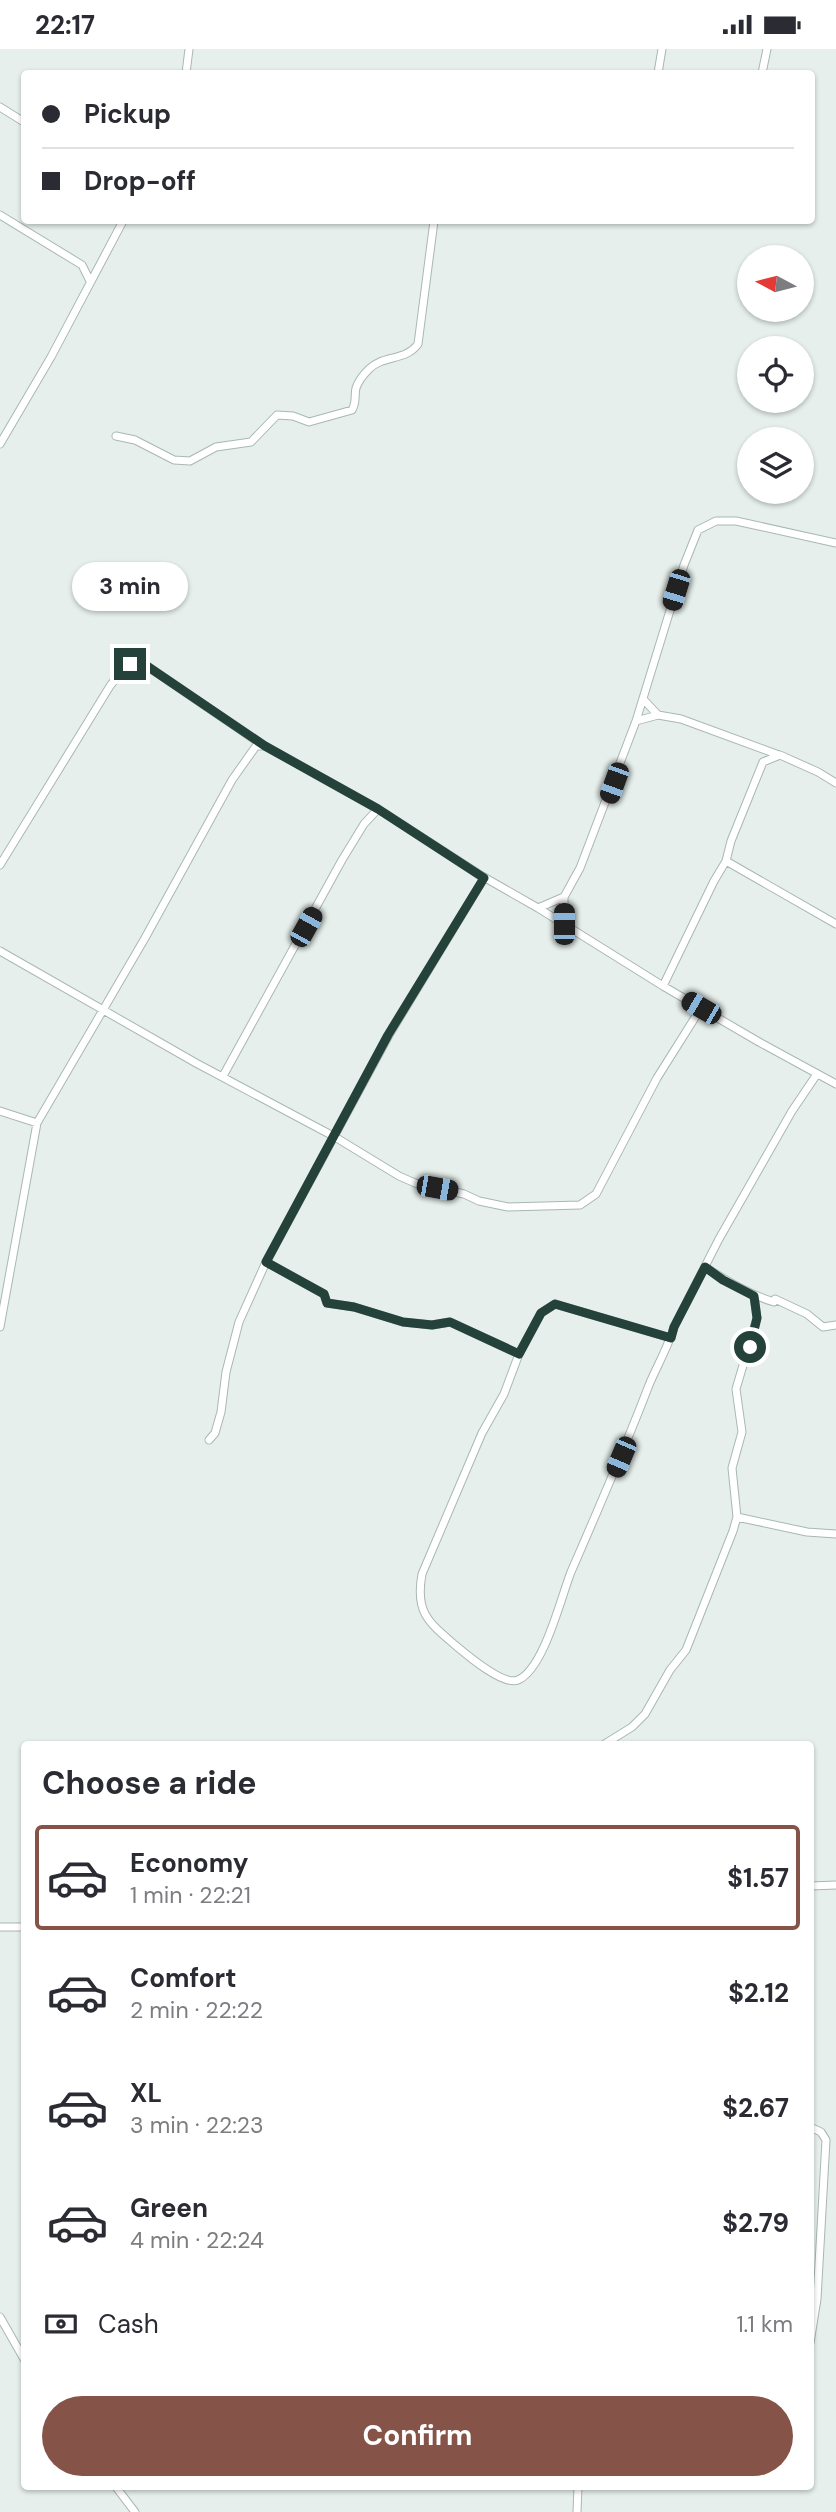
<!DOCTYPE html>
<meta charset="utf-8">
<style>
body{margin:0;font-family:"DM Sans",sans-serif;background:#f2f2f3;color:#2b2b33;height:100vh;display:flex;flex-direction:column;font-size:26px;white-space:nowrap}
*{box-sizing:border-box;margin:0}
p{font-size:23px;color:#7c7c81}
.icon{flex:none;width:38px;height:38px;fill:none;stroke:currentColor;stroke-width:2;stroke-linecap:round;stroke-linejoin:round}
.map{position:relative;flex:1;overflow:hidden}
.side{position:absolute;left:21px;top:1692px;width:793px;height:749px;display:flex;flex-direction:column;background:#fff;border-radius:7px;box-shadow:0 2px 5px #0004}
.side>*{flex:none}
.hud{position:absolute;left:21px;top:21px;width:794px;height:154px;border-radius:7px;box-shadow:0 2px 5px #0004;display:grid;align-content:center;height:154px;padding:0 21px;background:#fff}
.needle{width:46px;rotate:277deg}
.buttons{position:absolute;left:737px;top:196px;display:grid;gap:14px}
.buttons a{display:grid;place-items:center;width:77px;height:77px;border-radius:50%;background:#fff;box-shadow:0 2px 5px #0004;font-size:35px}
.end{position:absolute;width:32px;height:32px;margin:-16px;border:9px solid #24423a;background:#fff;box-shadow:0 0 0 4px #fff}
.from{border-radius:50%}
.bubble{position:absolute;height:49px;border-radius:24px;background:#fff;box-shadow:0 2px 5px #0004;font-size:23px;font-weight:700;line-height:49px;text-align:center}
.car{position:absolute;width:21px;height:42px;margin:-21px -10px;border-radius:9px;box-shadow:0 0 5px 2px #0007;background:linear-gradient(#222 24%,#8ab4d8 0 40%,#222 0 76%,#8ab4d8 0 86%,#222 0)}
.hud b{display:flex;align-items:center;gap:24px;height:66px;font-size:26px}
.hud b+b{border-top:2px solid #e1e1e2}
.hud i{width:18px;height:18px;background:#2b2b33}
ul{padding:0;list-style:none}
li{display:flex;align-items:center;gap:21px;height:105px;margin:0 14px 10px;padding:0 7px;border:4px solid transparent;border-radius:7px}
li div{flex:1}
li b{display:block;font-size:26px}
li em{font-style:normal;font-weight:700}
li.active{border-color:#855347}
li>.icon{width:63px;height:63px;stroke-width:1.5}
h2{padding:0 21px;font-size:32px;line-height:84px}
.pay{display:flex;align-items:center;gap:18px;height:77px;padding:0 21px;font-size:26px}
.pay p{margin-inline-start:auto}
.cta{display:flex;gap:14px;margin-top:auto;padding:14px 21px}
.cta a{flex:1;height:80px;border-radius:42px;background:#855347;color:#fff;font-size:28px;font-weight:700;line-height:80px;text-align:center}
.status{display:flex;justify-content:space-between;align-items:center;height:49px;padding:0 35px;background:#fff;direction:ltr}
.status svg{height:19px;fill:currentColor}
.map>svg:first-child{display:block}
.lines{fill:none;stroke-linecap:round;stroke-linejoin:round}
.street-casing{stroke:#a8b8b2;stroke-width:9}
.street{stroke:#fff;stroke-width:7}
.route{stroke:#24423a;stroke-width:9}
</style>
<div class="status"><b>22:17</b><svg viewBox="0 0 49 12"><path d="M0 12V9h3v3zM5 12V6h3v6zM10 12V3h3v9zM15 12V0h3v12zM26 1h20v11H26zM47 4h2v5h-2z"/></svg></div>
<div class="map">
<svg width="836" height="2463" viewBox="0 0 836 2463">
<rect width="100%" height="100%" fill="#e6efeb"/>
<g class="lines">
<defs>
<path id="street" d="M186,24L189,0
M658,24L662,0
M762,24L767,0
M0,58L24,73
M0,166L82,216L90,232
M116,387L135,391L174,411L190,412L216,398L251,393L277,366L293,367L309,373L352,361C357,353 354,347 356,339C358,333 364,325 369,320C383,306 406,312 418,295L434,172
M0,395L51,308L123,172
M643,650L658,666
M636,672L658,666L681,670L779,706
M726,812L836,875
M0,816L110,637C121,623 128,610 147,617L264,697
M538,859L564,848L580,819L636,672L684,516L698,481L716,472H736L836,494
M564,875V848
M0,902L196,1014L335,1088L399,1127L415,1134L464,1145L479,1152L508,1158L580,1156L596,1145L657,1029L701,959
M663,937L714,832L726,812L731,792L763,713L780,706L818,723L836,734
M223,1027L342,811L364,775L378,760
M0,1062L37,1074
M266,1213L324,1245L327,1254L354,1258L403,1273L432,1276L450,1273L519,1305
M705,1218C727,1232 748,1245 774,1253L775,1250L807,1265L823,1278L836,1276
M0,1278L37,1074L145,889L232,731L256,697H265L378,760L482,827L538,859L663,937L759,993L836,1035
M671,1289L555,1255L541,1264L519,1305L504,1345L482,1384L422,1525C415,1563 428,1573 455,1596C467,1606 503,1637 518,1631C544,1620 561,1548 571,1523C598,1461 625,1399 649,1336C657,1317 668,1298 674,1278L719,1190L792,1062L817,1025
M209,1391L215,1384L221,1363L226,1323L239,1273L266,1213L389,986L484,829
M737,1468L807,1483L836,1485
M603,1696L632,1678L645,1665L670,1621L686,1601L733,1482L737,1468L732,1419L742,1383L736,1340L757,1269L754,1247
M810,1837L836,1836
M0,1878H24
M810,2078L821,2083L826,2091L817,2250L810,2294
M0,2268L24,2310
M116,2438L135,2463
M577,2463L578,2438"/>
</defs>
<use href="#street" class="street-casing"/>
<use href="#street" class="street"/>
</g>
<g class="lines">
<path class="route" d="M130,615L134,614L147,617L265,697L378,760L484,829L388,986L266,1213L324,1245L327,1254L354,1258L403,1273L432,1276L450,1273L519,1305L541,1264L555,1255L671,1289L674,1278L705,1218L723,1231L754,1247L757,1269L750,1298"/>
</g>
</svg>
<div class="buttons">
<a><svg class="needle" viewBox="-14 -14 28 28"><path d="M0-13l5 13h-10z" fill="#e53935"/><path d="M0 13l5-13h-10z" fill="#7c7c81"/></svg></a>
<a><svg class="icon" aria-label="locate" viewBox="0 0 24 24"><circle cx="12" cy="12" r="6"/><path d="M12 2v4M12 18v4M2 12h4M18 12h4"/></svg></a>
<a><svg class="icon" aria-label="layers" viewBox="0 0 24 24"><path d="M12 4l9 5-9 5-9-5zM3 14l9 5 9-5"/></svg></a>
</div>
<i class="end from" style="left:750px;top:1298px"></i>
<i class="end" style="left:130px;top:615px"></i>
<div class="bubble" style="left:72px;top:513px;width:116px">3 min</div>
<i class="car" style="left:676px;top:541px;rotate:197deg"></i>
<i class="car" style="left:614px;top:734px;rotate:200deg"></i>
<i class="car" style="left:564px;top:875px;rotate:0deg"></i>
<i class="car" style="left:306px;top:878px;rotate:29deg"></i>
<i class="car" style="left:701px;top:959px;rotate:300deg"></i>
<i class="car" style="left:437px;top:1139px;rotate:100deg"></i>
<i class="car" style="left:621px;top:1408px;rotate:203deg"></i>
<div class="hud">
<b><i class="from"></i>Pickup</b>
<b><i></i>Drop-off</b>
</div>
<section class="side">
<h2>Choose a ride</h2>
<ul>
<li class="active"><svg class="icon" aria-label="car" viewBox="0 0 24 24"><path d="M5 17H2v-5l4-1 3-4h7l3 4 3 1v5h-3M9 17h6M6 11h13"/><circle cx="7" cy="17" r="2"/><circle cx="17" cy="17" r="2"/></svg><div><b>Economy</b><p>1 min · 22:21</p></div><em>$1.57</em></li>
<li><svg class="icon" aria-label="car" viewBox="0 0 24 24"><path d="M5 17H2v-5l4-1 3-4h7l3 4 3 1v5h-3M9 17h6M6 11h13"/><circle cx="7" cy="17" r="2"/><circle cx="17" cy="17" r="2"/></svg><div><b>Comfort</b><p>2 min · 22:22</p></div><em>$2.12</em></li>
<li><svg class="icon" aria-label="car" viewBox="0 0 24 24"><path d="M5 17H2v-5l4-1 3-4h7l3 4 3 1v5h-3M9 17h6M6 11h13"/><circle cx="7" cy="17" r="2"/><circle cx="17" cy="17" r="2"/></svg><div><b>XL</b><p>3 min · 22:23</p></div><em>$2.67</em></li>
<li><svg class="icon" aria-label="car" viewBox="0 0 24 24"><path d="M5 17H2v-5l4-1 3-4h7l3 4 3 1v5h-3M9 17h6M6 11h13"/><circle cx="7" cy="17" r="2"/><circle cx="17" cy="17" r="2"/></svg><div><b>Green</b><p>4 min · 22:24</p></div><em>$2.79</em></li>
</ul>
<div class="pay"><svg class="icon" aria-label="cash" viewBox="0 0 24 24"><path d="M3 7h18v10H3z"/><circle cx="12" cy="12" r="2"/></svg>Cash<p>1.1 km</p></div>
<div class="cta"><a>Confirm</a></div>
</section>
</div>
